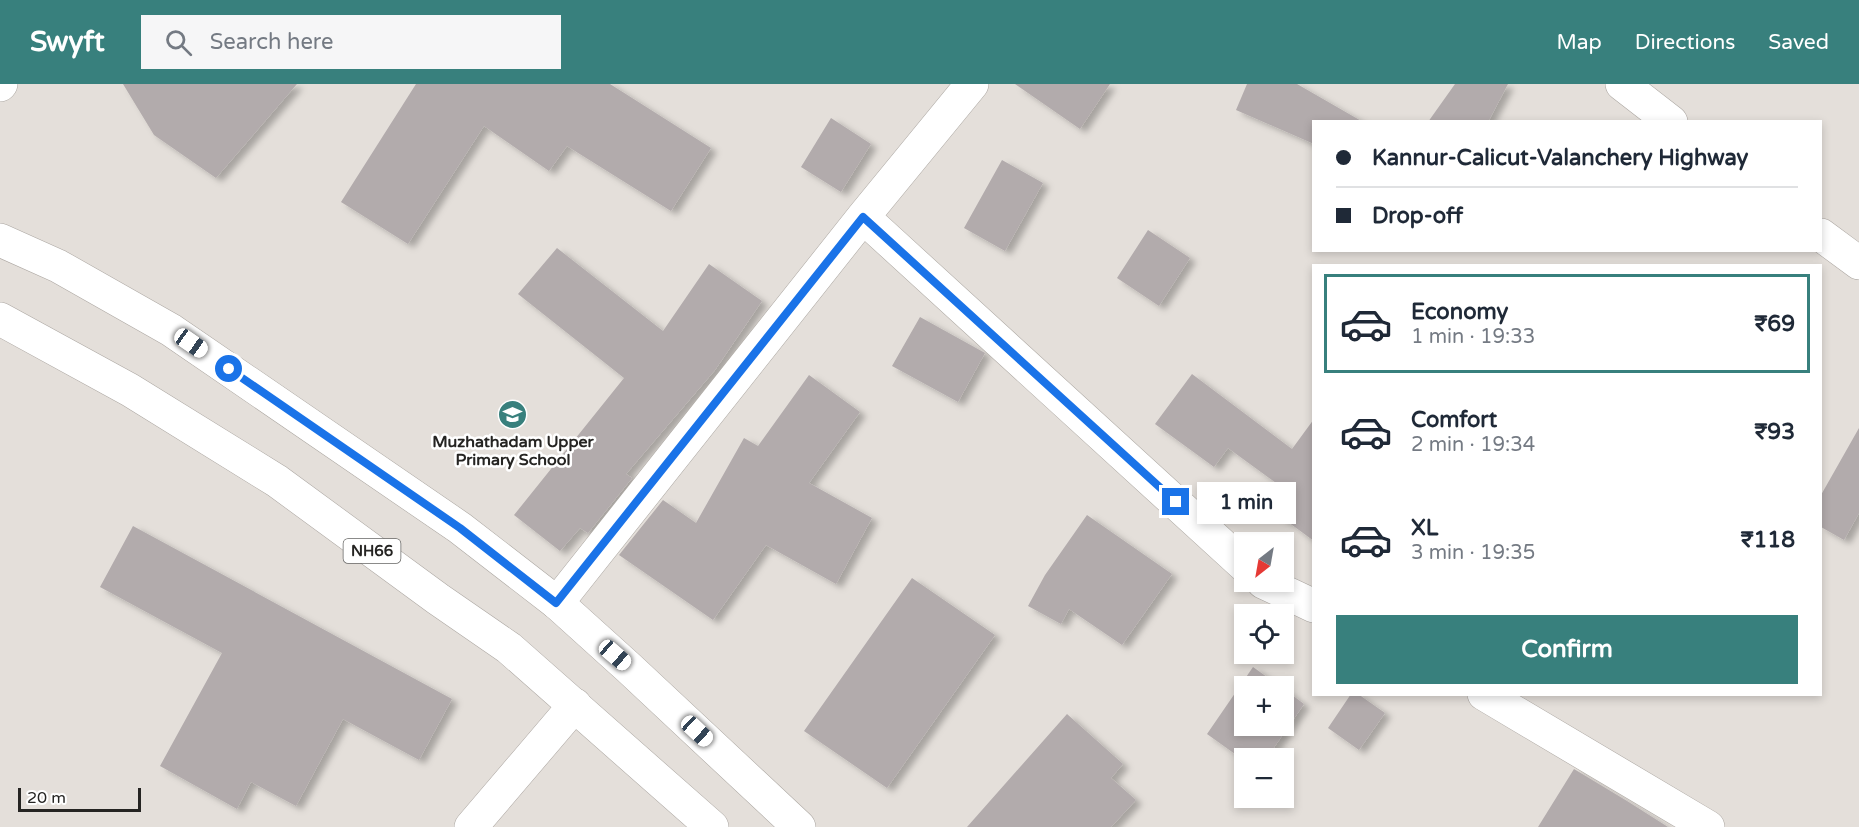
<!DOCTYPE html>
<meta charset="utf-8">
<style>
body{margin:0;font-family:"Varela Round",sans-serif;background:#f6f6f7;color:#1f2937;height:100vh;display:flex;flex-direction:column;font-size:22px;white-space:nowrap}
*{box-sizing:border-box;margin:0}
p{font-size:20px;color:#747a83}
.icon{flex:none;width:33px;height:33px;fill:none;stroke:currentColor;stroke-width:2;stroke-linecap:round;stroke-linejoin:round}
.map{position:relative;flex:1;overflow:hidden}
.panel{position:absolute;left:1312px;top:180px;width:510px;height:432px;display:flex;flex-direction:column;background:#fff;border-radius:0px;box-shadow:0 3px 9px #0003}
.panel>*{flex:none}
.hud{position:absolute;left:1312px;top:36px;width:510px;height:132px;border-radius:0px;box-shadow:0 3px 9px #0003;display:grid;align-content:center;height:132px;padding:0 24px;background:#fff}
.needle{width:39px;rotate:211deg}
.buttons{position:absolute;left:1234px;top:448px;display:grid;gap:12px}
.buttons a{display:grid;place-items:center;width:60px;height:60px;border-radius:0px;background:#fff;box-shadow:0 3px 9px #0003;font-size:30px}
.scale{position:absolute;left:18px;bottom:15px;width:123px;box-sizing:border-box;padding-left:6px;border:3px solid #252422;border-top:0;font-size:16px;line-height:21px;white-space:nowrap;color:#252422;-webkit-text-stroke:4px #fff;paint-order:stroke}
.end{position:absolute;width:27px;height:27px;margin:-14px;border:8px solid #1a73e8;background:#fff;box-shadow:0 0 0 3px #fff}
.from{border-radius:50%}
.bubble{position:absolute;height:42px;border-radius:0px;background:#fff;box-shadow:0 3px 9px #0003;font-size:20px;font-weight:700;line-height:42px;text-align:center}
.car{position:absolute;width:18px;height:36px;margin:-18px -9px;border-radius:8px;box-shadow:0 0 4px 2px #0007;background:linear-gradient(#fff 24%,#345 0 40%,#fff 0 76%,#345 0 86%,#fff 0)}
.hud b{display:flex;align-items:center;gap:21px;height:57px;font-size:22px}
.hud b+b{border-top:2px solid #e0e1e3}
.hud i{width:15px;height:15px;background:#1f2937}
ul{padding:10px 0 0;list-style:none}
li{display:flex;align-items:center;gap:18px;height:99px;margin:0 12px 9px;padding:0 12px;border:3px solid transparent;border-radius:0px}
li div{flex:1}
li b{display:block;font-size:22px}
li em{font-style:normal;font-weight:700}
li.current{border-color:#38807d}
li>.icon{width:54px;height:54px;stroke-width:1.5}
.button{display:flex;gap:12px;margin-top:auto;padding:12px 24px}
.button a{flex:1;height:69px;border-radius:0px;background:#38807d;color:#fff;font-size:24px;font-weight:700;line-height:69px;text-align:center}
header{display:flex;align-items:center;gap:36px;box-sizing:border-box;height:84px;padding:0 30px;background:#38807d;color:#fff}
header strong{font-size:28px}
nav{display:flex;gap:33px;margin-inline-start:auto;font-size:21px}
.search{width:420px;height:54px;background:#f6f6f7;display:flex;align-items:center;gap:15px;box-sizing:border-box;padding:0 21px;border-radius:0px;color:#747a83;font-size:22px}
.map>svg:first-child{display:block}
.building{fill:#b2abac;filter:url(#shadow)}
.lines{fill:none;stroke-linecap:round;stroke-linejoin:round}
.street-casing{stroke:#aca7a2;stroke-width:34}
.secondary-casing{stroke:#aca7a2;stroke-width:34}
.highway-casing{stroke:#aca7a2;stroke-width:34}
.street{stroke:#fff;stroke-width:33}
.secondary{stroke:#fff;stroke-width:33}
.highway{stroke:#fff;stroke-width:33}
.route{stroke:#1a73e8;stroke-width:8}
.labels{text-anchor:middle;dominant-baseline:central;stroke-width:5;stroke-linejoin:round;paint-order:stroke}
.shield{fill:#fff;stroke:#666664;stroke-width:1.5}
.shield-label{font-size:15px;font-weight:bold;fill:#252422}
.poi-label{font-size:16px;font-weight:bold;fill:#252422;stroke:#fff}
</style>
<header>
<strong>Swyft</strong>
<div class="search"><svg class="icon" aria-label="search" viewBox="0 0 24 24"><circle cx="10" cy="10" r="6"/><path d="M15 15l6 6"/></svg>Search here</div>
<nav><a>Map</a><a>Directions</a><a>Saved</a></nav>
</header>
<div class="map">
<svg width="1859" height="743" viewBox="0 0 1859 743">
<defs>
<filter id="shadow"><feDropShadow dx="6" dy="4" stdDeviation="3" flood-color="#0004"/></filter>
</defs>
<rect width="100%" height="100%" fill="#e4dfda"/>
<path class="building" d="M123,0H297L216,94L154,51Z
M416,0H610L711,64L671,127L567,62L549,87L484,42L408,160L341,118Z
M1015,0H1110L1080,45Z
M1247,0H1297L1363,38H1314V60L1236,26Z
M1455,0H1508L1488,38H1428Z
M831,34L871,60L841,108L801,83Z
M1002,76L1043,99L1005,167L964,144Z
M1148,146L1190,174L1159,222L1117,194Z
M557,164L663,247L709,180L762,217L715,286L626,390L632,394L588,449L580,444L560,467L514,431L624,294L518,210Z
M920,233L985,269L958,318L892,282Z
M1192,290L1292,365L1314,335V457L1269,424L1283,404L1228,364L1214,383L1155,340Z
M809,291L860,328L809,399L872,434L836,500L766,461L713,536L619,471L663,416L696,439L744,354L758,362Z
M1859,344V429L1844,456L1821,443V411Z
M1087,431L1172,490L1122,561L1069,525L1061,540L1028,522L1045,491Z
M133,442L452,615L419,676L343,635L296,722L251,698L237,725L160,682L222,569L100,503Z
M912,494L995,551L887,704L804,647Z
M1253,583L1281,603H1245V642H1284V605L1304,620L1266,675H1242L1207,650Z
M1351,610H1358L1385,629L1359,666L1328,644Z
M1067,630L1123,680L1111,694L1136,716L1111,743H967Z
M1574,685L1627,717L1668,743H1538Z"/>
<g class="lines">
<defs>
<path id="street" d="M1622,0L1671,38
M863,133L1245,482
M1821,151L1859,179
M1263,498L1314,522
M557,519L863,133L972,0
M1484,610L1708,743
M471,743L575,621"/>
<path id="secondary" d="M0,1L1,0"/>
<path id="highway" d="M0,156L58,182L171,246L460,444L557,519L629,584L799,743
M0,235L130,306L277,397L438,515L509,564L712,743"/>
</defs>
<use href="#street" class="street-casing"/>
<use href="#secondary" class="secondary-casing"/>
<use href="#highway" class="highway-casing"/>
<use href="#street" class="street"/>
<use href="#secondary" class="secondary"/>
<use href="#highway" class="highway"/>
</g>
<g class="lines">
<path class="route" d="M229,285L460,444L556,519L863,133L1176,418"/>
</g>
<defs>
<symbol id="school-disc" viewBox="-11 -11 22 22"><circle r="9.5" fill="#38807d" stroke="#fff"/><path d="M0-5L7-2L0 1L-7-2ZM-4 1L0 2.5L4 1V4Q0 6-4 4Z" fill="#fff"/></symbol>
</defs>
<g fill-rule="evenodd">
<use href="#school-disc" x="496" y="314" width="33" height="33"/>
</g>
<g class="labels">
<rect class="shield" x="343.5" y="455" width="57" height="24" rx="4.5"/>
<g class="shield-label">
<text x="372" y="467">NH66</text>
</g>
<g class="poi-label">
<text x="513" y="358">Muzhathadam Upper<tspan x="513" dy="18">Primary School</tspan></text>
</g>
</g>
</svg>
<div class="buttons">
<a><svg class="needle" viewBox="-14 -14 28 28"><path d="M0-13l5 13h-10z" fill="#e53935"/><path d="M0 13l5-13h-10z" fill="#747a83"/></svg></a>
<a><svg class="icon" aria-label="locate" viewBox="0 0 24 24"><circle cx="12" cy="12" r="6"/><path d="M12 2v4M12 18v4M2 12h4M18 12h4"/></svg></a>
<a>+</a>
<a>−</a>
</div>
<div class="scale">20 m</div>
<i class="end from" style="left:229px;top:285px"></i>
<i class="end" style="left:1176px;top:418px"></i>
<div class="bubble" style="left:1197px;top:398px;width:99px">1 min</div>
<i class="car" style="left:191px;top:259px;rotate:125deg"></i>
<i class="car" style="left:615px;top:571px;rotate:131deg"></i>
<i class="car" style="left:697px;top:647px;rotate:133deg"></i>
<div class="hud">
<b><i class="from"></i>Kannur-Calicut-Valanchery Highway</b>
<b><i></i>Drop-off</b>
</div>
<section class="panel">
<ul>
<li class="current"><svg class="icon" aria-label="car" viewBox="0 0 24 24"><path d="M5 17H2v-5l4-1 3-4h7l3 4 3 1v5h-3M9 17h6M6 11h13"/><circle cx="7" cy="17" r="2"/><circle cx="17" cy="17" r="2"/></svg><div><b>Economy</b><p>1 min · 19:33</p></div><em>₹69</em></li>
<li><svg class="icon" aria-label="car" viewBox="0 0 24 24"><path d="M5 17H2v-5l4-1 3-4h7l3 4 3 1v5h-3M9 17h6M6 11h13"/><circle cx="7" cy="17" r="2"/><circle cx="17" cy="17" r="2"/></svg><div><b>Comfort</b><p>2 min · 19:34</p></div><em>₹93</em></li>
<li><svg class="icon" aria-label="car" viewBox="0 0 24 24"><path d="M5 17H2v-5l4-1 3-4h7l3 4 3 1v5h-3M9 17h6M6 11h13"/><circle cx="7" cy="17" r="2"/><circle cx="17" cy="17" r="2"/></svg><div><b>XL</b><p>3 min · 19:35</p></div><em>₹118</em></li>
</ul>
<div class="button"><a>Confirm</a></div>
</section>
</div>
